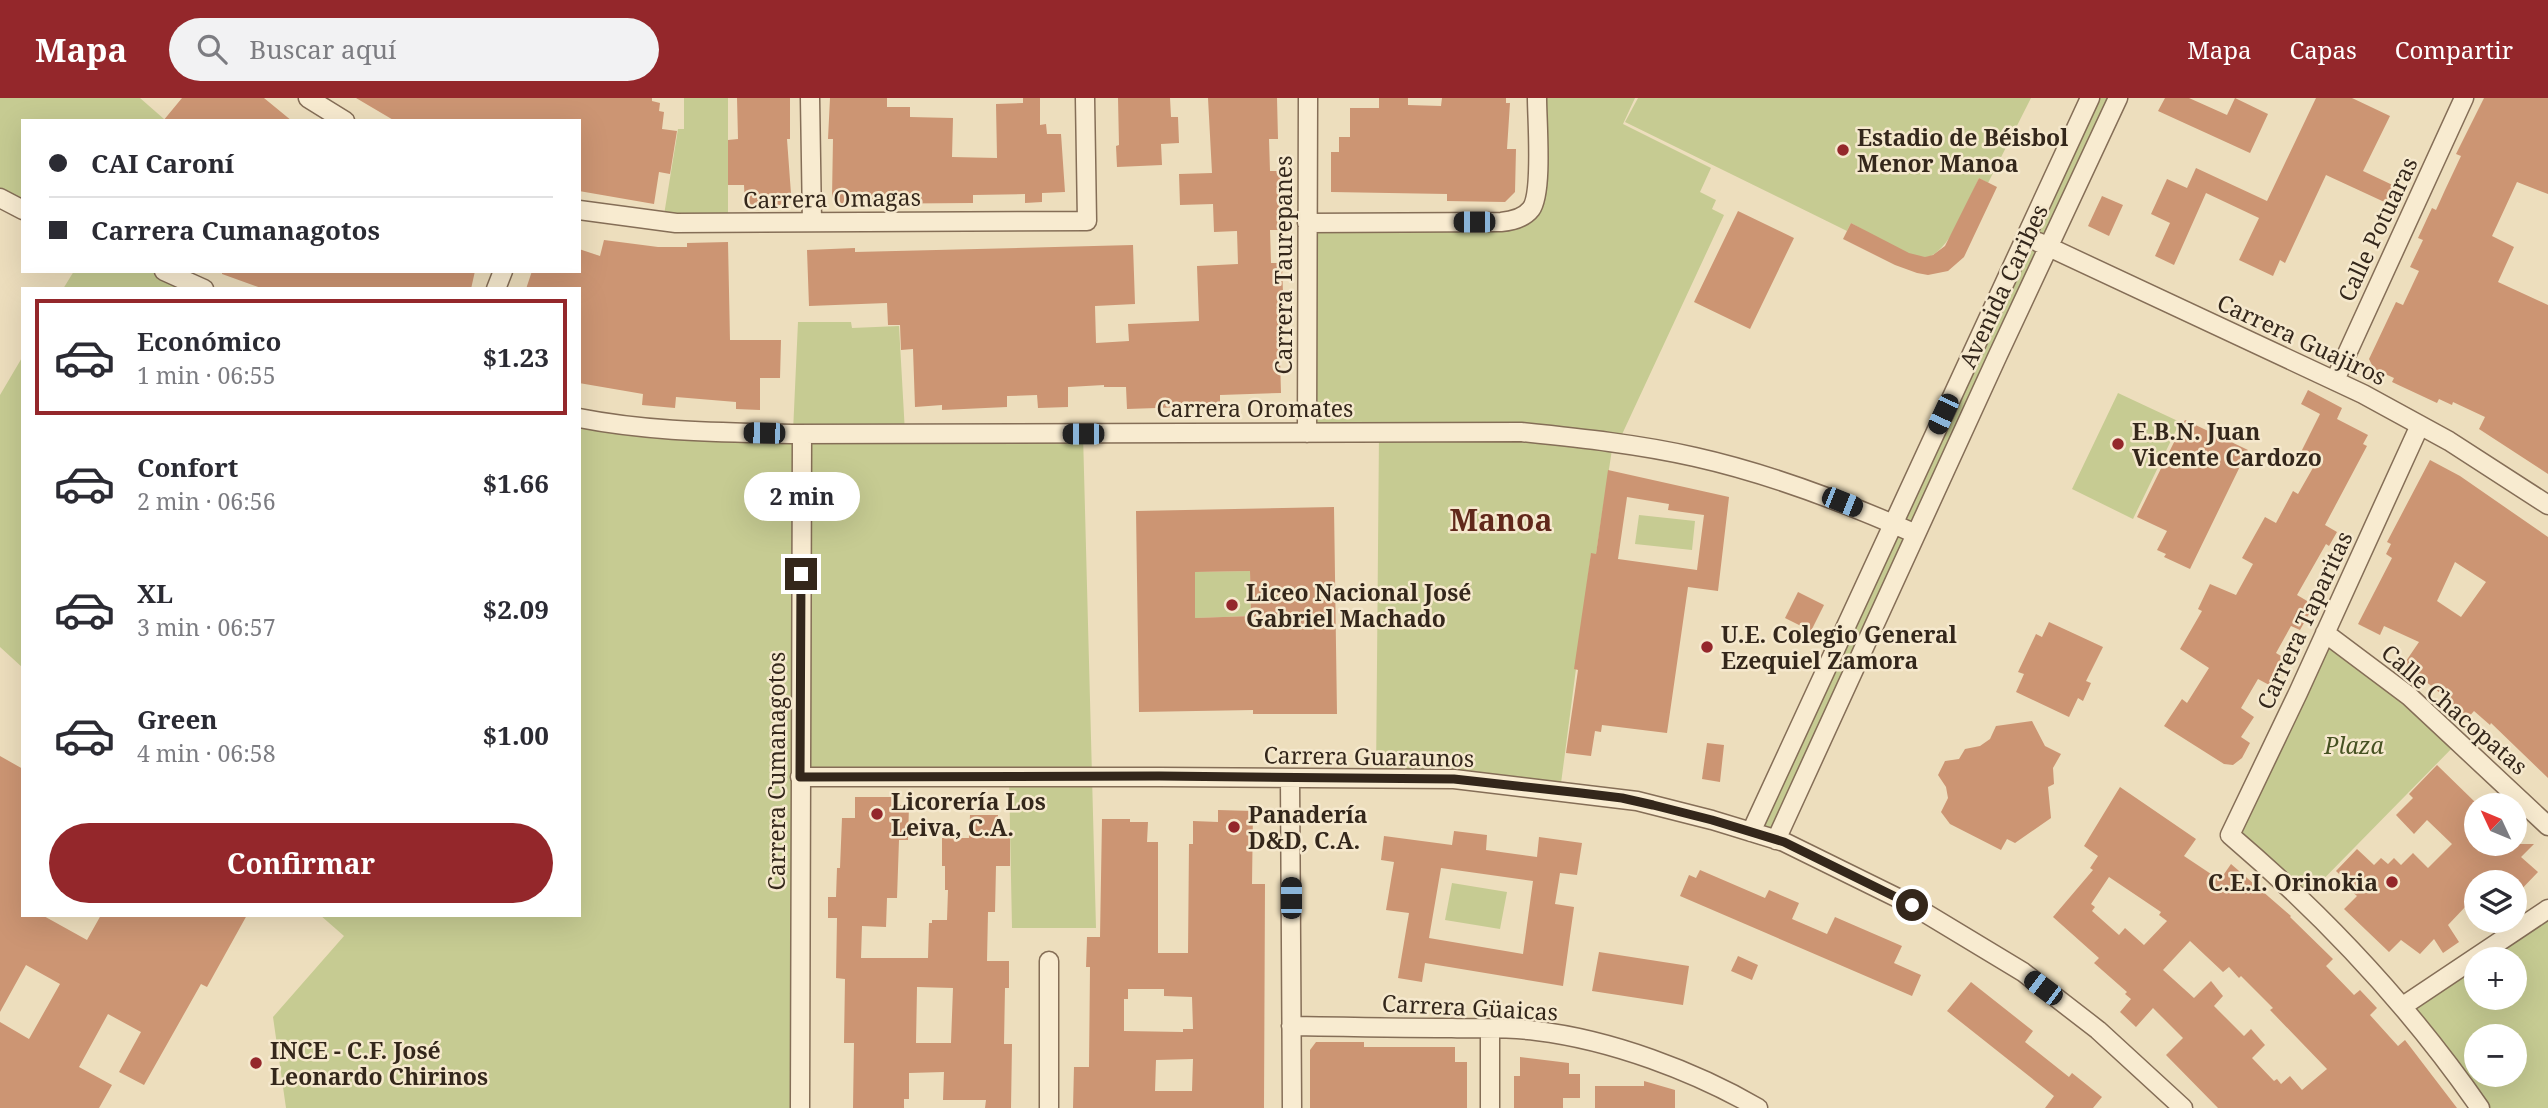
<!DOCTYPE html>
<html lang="es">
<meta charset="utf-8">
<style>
body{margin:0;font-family:"Noto Serif",serif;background:#f2f2f3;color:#2b2b33;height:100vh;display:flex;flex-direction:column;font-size:26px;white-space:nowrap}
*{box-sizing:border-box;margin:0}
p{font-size:23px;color:#7c7c81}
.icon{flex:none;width:38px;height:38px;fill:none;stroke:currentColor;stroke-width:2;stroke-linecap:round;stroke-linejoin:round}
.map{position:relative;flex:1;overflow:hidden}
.drawer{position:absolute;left:21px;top:189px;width:560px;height:630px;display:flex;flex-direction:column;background:#fff;border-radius:0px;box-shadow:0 7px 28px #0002}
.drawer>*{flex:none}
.top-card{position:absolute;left:21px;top:21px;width:560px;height:154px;border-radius:0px;box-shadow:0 7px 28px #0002;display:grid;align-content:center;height:154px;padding:0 28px;background:#fff}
.needle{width:46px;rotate:314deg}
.controls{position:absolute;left:2464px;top:695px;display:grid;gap:14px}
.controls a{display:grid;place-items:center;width:63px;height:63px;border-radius:50%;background:#fff;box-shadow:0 7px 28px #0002;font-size:35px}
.end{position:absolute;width:32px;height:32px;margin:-16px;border:9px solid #34271b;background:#fff;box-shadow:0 0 0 4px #fff}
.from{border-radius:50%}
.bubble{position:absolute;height:49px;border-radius:24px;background:#fff;box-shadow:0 7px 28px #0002;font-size:23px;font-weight:700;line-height:49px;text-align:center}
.car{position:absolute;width:21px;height:42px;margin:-21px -10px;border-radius:9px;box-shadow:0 0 5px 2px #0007;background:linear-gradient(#222 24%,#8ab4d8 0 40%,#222 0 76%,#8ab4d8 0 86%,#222 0)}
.top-card b{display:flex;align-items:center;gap:24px;height:66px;font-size:26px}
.top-card b+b{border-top:2px solid #e1e1e2}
.top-card i{width:18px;height:18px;background:#2b2b33}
ul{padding:12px 0 0;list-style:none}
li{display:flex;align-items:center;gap:21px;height:116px;margin:0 14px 10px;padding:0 14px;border:4px solid transparent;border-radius:0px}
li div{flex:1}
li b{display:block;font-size:26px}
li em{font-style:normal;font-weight:700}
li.active{border-color:#94272b}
li>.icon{width:63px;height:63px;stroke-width:1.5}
.button{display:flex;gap:14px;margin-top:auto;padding:14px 28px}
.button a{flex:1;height:80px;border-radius:42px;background:#94272b;color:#fff;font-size:28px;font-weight:700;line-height:80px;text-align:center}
header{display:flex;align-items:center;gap:42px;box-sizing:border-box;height:98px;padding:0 35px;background:#94272b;color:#fff}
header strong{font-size:33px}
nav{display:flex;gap:38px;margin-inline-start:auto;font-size:24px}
.search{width:490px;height:63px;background:#f2f2f3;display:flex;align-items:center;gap:18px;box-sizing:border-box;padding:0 24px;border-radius:38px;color:#7c7c81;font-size:26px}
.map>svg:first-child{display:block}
.green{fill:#c6cb92;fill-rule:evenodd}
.building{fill:#cc9573;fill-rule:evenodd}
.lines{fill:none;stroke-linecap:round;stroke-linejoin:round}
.street-casing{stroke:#856e57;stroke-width:21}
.street{stroke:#f8ebd0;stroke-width:18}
.route{stroke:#34271b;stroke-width:9}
.poi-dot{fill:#94272b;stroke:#f5e8cd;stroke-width:2.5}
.labels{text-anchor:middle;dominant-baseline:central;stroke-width:5;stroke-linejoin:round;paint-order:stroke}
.poi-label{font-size:23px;font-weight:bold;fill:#34271b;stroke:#f5e8cd;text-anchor:start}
.street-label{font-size:23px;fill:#34271b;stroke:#f5e8cd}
.park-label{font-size:23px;font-style:italic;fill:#465122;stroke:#f5e8cd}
.district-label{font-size:30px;font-weight:bold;fill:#61281b;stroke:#f5e8cd}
</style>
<header>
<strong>Mapa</strong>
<div class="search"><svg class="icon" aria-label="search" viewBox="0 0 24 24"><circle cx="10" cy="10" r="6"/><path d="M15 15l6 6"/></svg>Buscar aquí</div>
<nav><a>Mapa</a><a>Capas</a><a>Compartir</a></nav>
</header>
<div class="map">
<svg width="2548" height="1010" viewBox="0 0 2548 1010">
<rect width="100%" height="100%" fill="#eddebd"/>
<path class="green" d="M0,0H140L164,21L23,23V109L0,97Z
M684,0H728V125L663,123L678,31H684Z
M1537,0H1635L1623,26L1711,70L1700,94L1716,102L1712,111L1724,117L1618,345H1613L1596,456H1591L1560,693L1376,681L1379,335H1307V125L1501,124L1530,111Z
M1638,0H2031L1988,85L1979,80C1970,99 1948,158 1926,159C1906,160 1870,135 1851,125L1847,133L1625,24Z
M2090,0H2118L1776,742L1751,734Z
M74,173H164L204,191H63Z
M798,224H851L852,230L899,228L905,335L793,334Z
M23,258V570L0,549V297Z
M2118,295L2180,324L2133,421L2072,391Z
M579,320L622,328L1083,336L1096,830H1012L1009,679H801L800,1010H286L273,919L344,838L320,817H579Z
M1639,417L1695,423L1692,452L1635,446Z
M1250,473L1251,518L1195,520V474Z
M2325,535L2459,643L2303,802L2230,737Z
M1452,785L1507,794L1500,831L1445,822Z
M2548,813V1010H2480L2403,908ZM2476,861H2515V900H2476ZM2476,938H2515V976H2476Z"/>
<path class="building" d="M182,0H264L292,23H163Z
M356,0H652V3L660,5L659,13L664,14L662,31L677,33L670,76L659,74L654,106L579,93V23H395Z
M737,0H790V41H787L791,96L780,107L745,108L744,87H728V42L738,41Z
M830,0H887V9H910V19L953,20L952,59L997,60L996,6L1023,5V0H1040V27L1046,26L1047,36H1061L1065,94L1042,95V104L1025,105V96L973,97V105L839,106L832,99L833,41H828Z
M1118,0H1170L1171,19H1178L1179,45L1161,46L1162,67L1117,69L1116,48L1119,47Z
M1208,0H1277L1278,41H1269L1270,73H1280L1281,132H1270L1271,165H1282L1284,226H1279L1281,295L1220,297V306L1186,307V309L1127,311L1126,289H1104V287L1068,289V309L1038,310L1037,297L1007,298V309L942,312V307L915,309L913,251L901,252L900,227H888L887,205L809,208L807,152L855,150V154L1133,147L1135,206L1095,208L1096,245L1129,243L1128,226L1199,223L1197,168L1238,166L1237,133L1214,134L1213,106L1180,107L1179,76L1212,75Z
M1379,0H1408V7L1441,8L1442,0H1506V5H1510L1507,51H1516L1515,94L1505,104L1447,103V96L1331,94V54H1339V39H1350V10H1379Z
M2165,0H2189L2227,17L2235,0L2268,16L2250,55L2158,13Z
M2316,0H2352L2390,18L2363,73L2401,91L2393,108L2326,77L2285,165L2280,162L2273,178L2239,162L2259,120L2206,95L2174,167L2155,158L2170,125L2151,116L2167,81L2187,90L2196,70L2267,103Z
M2484,0H2548V96L2517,84L2492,138L2514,149L2498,184L2548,207V376L2479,331L2485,319L2453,304L2452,307L2439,301L2437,305L2392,284L2394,280L2374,271L2369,261L2396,204L2403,207L2419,173L2410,169L2423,142L2418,140L2432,110L2436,112L2445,92L2461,58L2456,56Z
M1979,80L1997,89L1964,159L1948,173L1928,177L1917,175L1895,167L1843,141L1851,125L1909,155L1925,159L1933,157L1945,148Z
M2102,98L2123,107L2109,138L2088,128Z
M1738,113L1794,140L1750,231L1694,204Z
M604,142L658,149H687V145L728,144L730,242H781L780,280H760V312L736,311V304L676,299L675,310L642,307L643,296L579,285V191H526L532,173H579V151L600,158Z
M222,173H475L471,191H264L222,176Z
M2308,292L2342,310L2337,321L2368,337L2363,346L2367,348L2325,427L2337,434L2329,448L2326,446L2297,497L2314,507L2300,532L2291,528L2276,555L2288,562L2273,589L2258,581L2241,610L2254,619L2241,639L2250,645L2242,660L2233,667L2224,666L2164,628L2182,601L2187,605L2209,570L2180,551L2202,513L2198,511L2210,486L2236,497L2253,466L2242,460L2265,419L2276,425L2293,393L2298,396L2314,368L2298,360L2320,316L2301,306Z
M2185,322L2248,352L2190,471L2164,459L2166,456L2157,452L2167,433L2137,419Z
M2430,362L2460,378L2548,439V680L2491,625L2490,627L2474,613L2467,621L2449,605L2450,603L2404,566L2419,544L2384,528L2380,537L2358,526L2392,460L2386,456L2391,446L2387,444ZM2455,464L2486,484L2461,519L2437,503Z
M1608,372L1729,399L1718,493L1688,489L1667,635L1602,627L1601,634L1595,633L1591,658L1566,655L1578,572L1574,571L1591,455L1596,456ZM1627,399L1669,406L1668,412L1704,417L1697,472L1618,461Z
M1334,409L1337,616H1253V612L1139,614L1136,413ZM1250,473L1251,518L1195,520V474Z
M1798,494L1824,507L1811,533L1785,520Z
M2049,524L2103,549L2086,583L2091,585L2083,603L2078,600L2069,619L2016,594L2024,576L2018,574L2036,536L2042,539Z
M2032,623L2045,648L2061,656L2053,670L2054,686L2048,689L2051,720L2015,745L2007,741L2001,752L1950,726L1941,714L1948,700L1946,689L1938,677L1945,663L1959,661L1965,651L1980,648L1990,641L1996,628Z
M1707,645L1724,647L1720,684L1702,681Z
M0,658L23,671V817H42L87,842L101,817H247L207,889L201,886L144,987L119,974L141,934L108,916L79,969L112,987L99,1010H0V924L29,941L60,886L26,867L0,914Z
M2437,667L2476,705V746H2534L2521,759L2538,774L2515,798V784H2476V816L2467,807L2448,827L2459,844L2443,855L2434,841L2420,856L2401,842L2389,854L2344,811L2357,798L2350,792L2353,789L2336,773L2357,751L2374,767L2381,760L2388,766L2394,760L2401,767L2413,755L2428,770L2452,746L2427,722L2414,736L2396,717L2413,700L2409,696Z
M2120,689L2196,741L2184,758L2220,782L2231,766L2291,818L2290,819L2333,861L2326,868L2354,897L2360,892L2377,910L2370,917L2398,948L2405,942L2457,1010H2218L2166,957L2183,940L2153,910L2136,929L2120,914L2131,901L2125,896L2127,894L2094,865L2099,860L2053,819L2093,772L2090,770L2098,758L2084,748ZM2109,779L2161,814L2159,817L2167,823L2144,847L2125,830L2119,837L2092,813L2095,809L2091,806ZM2190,843L2223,874L2229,869L2239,880L2241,878L2273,910L2270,912L2327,971L2302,992L2290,978L2281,986L2277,981L2274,983L2252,960L2265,947L2251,931L2244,938L2214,908L2223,898L2211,883L2194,900L2163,872Z
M855,699H895V707L909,708L908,742H899L897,800H887L886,829L862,828L861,860H928L929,825H932V822H947L948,792H945V768H942V740H969L970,717H998L997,740H1010V768H996L995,814H988L987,863H1009V890H1005L1004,946H1012L1011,1010H985L986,1002H943L944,974L909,975V1001H904V1010H853L854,945H844L845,881L836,880L837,820H828V799H836L837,770H840L842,720H855ZM917,889L953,890L951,945H916Z
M1218,712L1253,713L1252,786H1265L1264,1010H1073L1074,969H1089L1090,869H1086L1087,839H1100L1102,721H1130V724H1148L1147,744H1158V855H1188L1189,746H1193V723L1218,724ZM1128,891H1164V898L1192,899L1193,931H1183V934L1124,933V901H1128ZM1193,961L1192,993H1155L1156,962Z
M1454,733L1487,737L1486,752L1537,759L1539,739L1582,745L1577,777L1560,775L1555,806L1574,809L1563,888L1425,865L1422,884L1398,880L1409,815L1386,812L1394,764L1381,762L1384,738L1452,747ZM1441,770L1533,783L1523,856L1429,840Z
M1700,772L1765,800L1769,792L1799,805L1792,821L1827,836L1835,819L1902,848L1894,865L1921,877L1912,898L1680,798L1689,777L1696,780Z
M1599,854L1689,868L1683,907L1592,893Z
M1738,858L1758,867L1752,882L1731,873Z
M1971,884L2033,933L2025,944L2069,979L2072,975L2102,999L2093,1010H2045L2054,998L1947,913Z
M1316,944H1364V949H1455V964H1467V1010H1310V952Z
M1520,959L1569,965V976H1580V1000H1563V1010H1514V978H1520Z
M1644,983L1675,992V1010H1595V988H1644Z"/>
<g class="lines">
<defs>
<path id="street" d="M308,0L345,23
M810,0L812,124
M0,100L23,112
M579,112L676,125L1087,123L1085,0
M1307,125L1501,124C1512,123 1524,120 1531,111C1543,95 1537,23 1537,0
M2038,144L2363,296L2449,343L2548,407
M164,173L204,191
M496,191L503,173
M2335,282L2464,0
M579,320C650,334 720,334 792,336L1521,334C1579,340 1638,346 1695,359C1771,376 1844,404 1916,436
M2420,327L2298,595L2230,737C2326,819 2408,906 2480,1010
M1307,335L1308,0
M2325,535L2409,598L2548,728
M800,679H1159L1454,681L1637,703L1712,722L1784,744L1912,807L2023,874L2098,932L2183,1010
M1290,680L1292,1010
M1751,734L2090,0
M1776,742L1998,257L2118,0
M1049,863V1010
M2403,908L2548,811
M1291,928C1345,929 1398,930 1452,930C1480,931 1509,929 1537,933C1611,942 1694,973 1758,1010
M1490,931V1010
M800,1010L802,336"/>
</defs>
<use href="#street" class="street-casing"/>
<use href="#street" class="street"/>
</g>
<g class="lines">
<path class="route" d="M801,476L800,679L1159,678L1454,681L1581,695L1622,700L1653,707L1712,722L1784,744L1912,807"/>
</g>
<g class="poi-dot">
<circle cx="1843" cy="52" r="7"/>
<circle cx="2118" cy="346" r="7"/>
<circle cx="1232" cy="507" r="7"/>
<circle cx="1707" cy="549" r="7"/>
<circle cx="877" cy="716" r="7"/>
<circle cx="1234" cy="729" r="7"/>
<circle cx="2392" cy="784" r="7"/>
<circle cx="256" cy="965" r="7"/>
</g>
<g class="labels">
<g class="poi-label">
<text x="1857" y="39">Estadio de Béisbol<tspan x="1857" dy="26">Menor Manoa</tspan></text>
<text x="2132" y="333">E.B.N. Juan<tspan x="2132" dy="26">Vicente Cardozo</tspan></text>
<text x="1246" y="494">Liceo Nacional José<tspan x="1246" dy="26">Gabriel Machado</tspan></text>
<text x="1721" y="536">U.E. Colegio General<tspan x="1721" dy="26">Ezequiel Zamora</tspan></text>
<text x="891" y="703">Licorería Los<tspan x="891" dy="26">Leiva, C.A.</tspan></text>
<text x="1248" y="716">Panadería<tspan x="1248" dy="26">D&amp;D, C.A.</tspan></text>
<text x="2378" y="784" text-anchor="end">C.E.I. Orinokia</text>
<text x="270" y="952">INCE - C.F. José<tspan x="270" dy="26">Leonardo Chirinos</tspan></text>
</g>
<g class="street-label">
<text transform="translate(832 100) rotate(-1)">Carrera Omagas</text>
<text transform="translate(2377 131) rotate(-65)">Calle Potuaras</text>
<text transform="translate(1283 167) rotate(-90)">Carrera Taurepanes</text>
<text transform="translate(2003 188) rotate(-65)">Avenida Caribes</text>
<text transform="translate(2302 241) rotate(25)">Carrera Guajiros</text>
<text x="1255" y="310">Carrera Oromates</text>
<text transform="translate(2304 522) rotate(-65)">Carrera Taparitas</text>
<text transform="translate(2455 611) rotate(41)">Calle Chacopatas</text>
<text transform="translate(1369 658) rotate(1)">Carrera Guaraunos</text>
<text transform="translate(776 673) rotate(-90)">Carrera Cumanagotos</text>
<text transform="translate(1470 909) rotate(3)">Carrera Güaicas</text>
</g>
<g class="park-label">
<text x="2354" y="647">Plaza</text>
</g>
<g class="district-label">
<text x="1501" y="421">Manoa</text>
</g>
</g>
</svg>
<div class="controls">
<a><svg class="needle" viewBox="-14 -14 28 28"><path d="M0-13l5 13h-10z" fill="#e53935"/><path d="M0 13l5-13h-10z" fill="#7c7c81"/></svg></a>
<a><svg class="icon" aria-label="layers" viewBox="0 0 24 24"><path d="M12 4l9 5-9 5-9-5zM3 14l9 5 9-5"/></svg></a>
<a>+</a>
<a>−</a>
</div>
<i class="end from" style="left:1912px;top:807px"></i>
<i class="end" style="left:801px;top:476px"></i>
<div class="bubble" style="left:744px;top:374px;width:116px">2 min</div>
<i class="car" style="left:1474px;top:124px;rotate:270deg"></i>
<i class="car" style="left:1943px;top:316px;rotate:205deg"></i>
<i class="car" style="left:764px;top:335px;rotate:271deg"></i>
<i class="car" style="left:1083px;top:336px;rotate:270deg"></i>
<i class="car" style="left:1842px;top:404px;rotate:112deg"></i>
<i class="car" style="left:1291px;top:800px;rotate:0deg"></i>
<i class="car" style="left:2043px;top:890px;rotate:307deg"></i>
<div class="top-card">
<b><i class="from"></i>CAI Caroní</b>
<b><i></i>Carrera Cumanagotos</b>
</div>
<section class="drawer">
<ul>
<li class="active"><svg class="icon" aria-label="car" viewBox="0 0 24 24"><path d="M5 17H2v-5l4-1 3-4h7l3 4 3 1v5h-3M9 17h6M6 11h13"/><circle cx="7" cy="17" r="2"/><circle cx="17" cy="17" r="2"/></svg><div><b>Económico</b><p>1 min · 06:55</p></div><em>$1.23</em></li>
<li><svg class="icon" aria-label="car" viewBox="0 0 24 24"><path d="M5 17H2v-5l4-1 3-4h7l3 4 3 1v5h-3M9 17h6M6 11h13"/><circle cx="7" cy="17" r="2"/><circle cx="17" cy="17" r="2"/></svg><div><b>Confort</b><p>2 min · 06:56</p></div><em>$1.66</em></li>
<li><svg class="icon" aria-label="car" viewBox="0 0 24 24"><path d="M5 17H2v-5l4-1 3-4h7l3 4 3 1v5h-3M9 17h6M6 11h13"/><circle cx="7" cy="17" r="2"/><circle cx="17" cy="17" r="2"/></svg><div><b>XL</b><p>3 min · 06:57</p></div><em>$2.09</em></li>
<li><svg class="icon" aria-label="car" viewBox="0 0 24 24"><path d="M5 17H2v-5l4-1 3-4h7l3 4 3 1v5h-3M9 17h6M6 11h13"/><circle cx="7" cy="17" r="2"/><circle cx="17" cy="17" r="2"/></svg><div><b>Green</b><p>4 min · 06:58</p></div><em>$1.00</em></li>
</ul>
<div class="button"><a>Confirmar</a></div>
</section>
</div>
